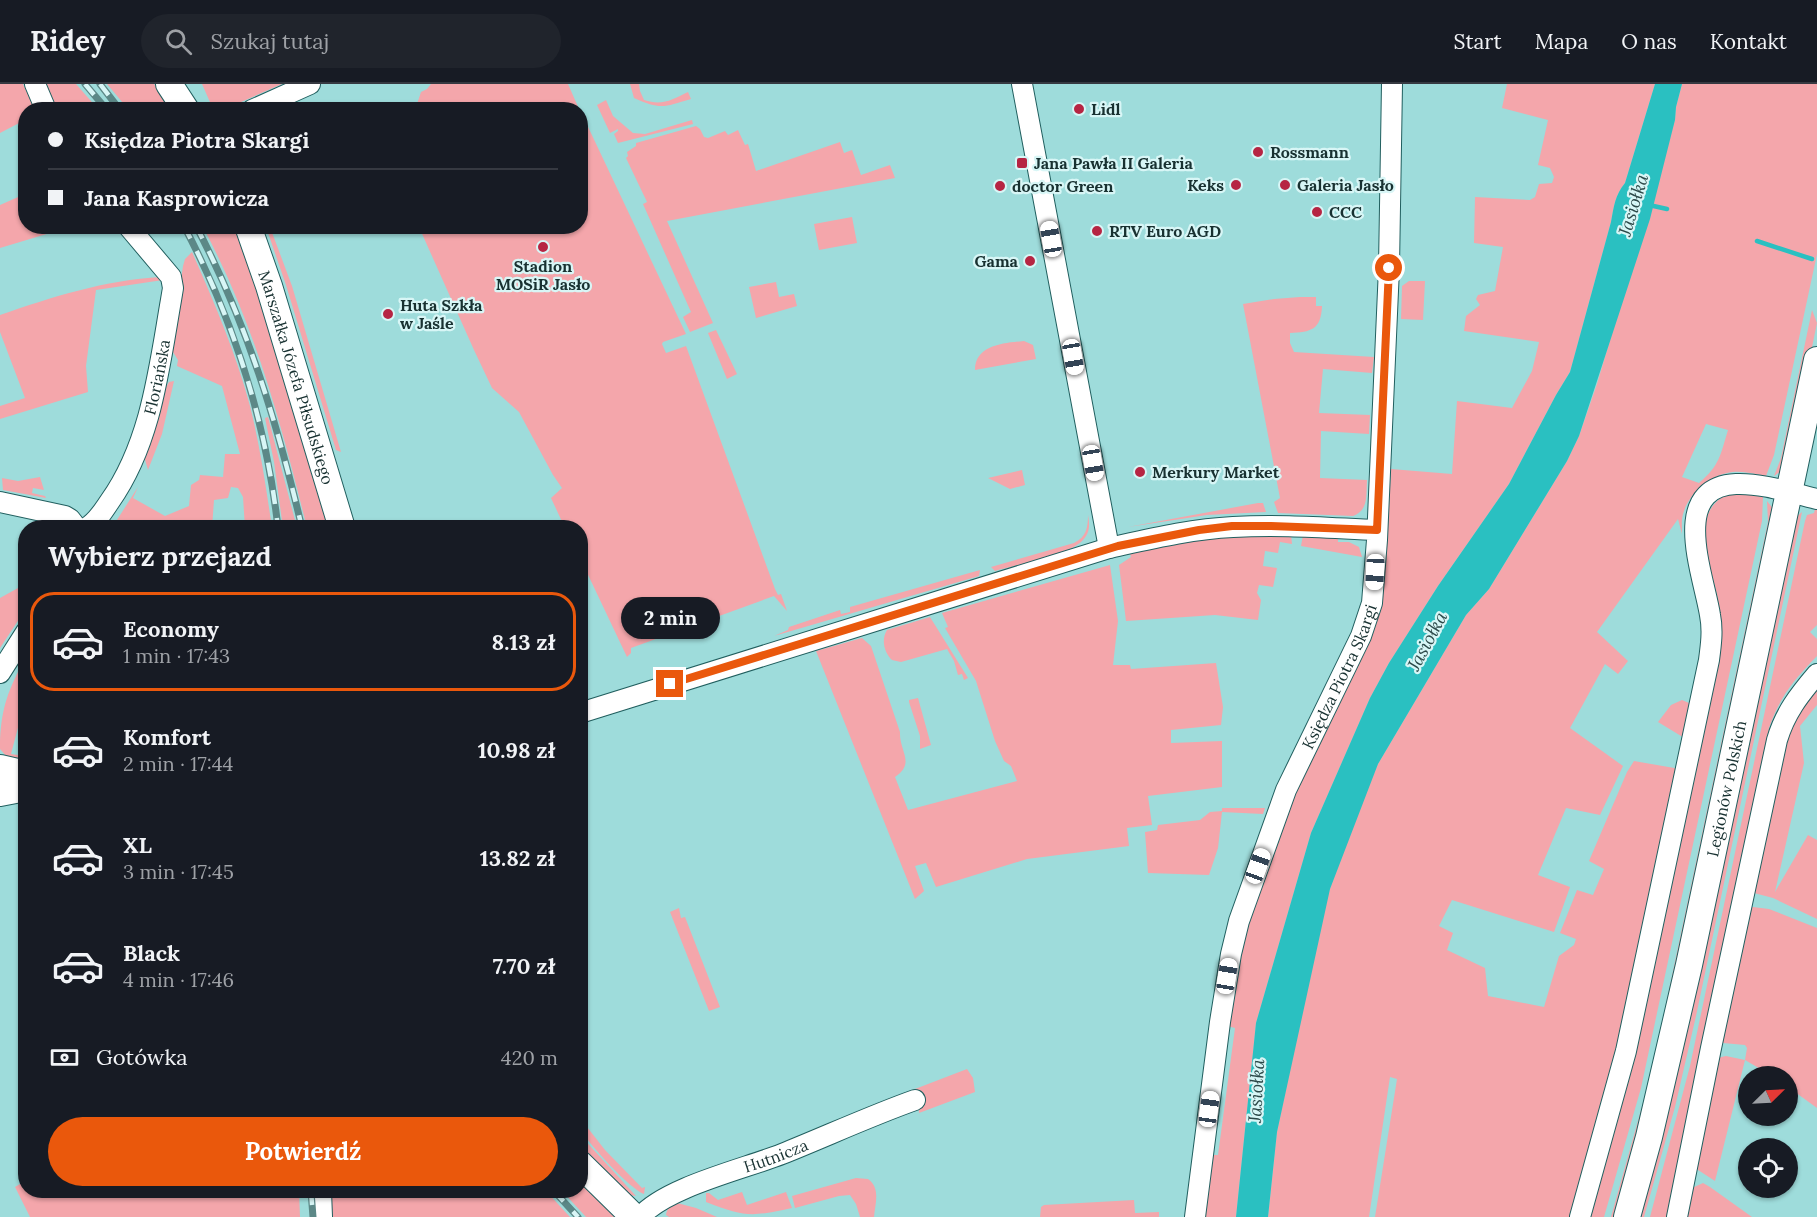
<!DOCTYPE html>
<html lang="pl">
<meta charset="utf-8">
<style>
body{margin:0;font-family:Lora,serif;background:#20242c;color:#f1f3f6;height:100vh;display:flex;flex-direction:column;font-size:22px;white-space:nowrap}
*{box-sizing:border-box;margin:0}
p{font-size:20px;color:#9ea1a6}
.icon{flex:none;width:33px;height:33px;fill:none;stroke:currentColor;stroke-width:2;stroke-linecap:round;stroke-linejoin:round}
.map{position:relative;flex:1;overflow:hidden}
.details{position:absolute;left:18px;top:436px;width:570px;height:678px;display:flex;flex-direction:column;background:#171b24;border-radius:24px;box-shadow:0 2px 4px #0004}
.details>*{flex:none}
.guide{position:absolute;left:18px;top:18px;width:570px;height:132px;border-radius:24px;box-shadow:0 2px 4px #0004;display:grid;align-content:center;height:132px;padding:0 30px;background:#171b24}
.needle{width:39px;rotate:66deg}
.buttons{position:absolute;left:1738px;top:982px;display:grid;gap:12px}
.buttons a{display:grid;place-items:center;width:60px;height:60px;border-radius:50%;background:#171b24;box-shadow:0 2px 4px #0004;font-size:30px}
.end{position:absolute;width:27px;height:27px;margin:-14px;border:8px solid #ea580c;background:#fff;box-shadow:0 0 0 3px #fff}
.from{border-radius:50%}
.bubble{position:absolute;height:42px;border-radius:21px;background:#171b24;box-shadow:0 2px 4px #0004;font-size:20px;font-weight:700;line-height:42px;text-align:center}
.car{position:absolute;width:18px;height:36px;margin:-18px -9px;border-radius:8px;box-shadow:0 0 4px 2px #0007;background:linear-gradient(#fff 24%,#345 0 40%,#fff 0 76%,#345 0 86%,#fff 0)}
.guide b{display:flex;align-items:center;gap:21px;height:57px;font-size:22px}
.guide b+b{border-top:2px solid #363941}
.guide i{width:15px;height:15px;background:#f1f3f6}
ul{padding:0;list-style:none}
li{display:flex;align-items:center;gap:18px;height:99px;margin:0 12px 9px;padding:0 18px;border:3px solid transparent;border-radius:24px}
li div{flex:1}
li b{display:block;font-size:22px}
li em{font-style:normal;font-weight:700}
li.on{border-color:#ea580c}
li>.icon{width:54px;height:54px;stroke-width:1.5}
h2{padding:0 30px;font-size:27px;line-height:72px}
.pay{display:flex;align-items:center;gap:15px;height:66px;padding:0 30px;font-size:22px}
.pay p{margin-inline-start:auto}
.button{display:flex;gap:12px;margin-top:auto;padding:12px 30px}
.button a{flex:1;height:69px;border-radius:36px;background:#ea580c;color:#fff;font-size:24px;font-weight:700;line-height:69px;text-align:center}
header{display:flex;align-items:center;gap:36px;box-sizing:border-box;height:84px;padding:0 30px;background:#171b24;border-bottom:2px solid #363941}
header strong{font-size:28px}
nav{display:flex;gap:33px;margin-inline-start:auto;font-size:21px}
.search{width:420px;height:54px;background:#20242c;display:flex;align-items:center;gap:15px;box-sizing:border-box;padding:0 21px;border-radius:33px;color:#9ea1a6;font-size:22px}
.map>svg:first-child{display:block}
.green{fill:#f4a6ab;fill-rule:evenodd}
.water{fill:#2ac0c1}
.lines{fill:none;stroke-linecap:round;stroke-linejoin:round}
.stream{stroke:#2ac0c1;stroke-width:4.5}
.minor-casing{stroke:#215f5f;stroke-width:22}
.major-casing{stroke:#215f5f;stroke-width:28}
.minor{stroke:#fff;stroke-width:20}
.major{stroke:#fff;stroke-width:26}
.rail-casing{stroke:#5c8887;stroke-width:7}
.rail{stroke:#d8f6f6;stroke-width:4.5;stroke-dasharray:14;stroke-linecap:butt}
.route{stroke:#ea580c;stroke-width:8}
.poi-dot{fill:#b62543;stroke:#d8f6f6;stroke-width:2}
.labels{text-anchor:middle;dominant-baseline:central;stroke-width:4.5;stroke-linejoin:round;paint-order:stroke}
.poi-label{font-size:16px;font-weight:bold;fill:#183131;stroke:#d8f6f6;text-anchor:start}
.street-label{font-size:16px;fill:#183131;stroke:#d8f6f6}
.water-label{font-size:18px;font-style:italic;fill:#2c4949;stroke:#d8f6f6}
</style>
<header>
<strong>Ridey</strong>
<div class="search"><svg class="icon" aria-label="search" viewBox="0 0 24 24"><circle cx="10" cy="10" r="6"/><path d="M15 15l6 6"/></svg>Szukaj tutaj</div>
<nav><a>Start</a><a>Mapa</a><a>O nas</a><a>Kontakt</a></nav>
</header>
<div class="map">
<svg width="1817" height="1133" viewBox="0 0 1817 1133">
<rect width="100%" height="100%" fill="#9edcdb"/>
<path class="green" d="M0,0H23L35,25L26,26L25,36L0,49Z
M46,0H76L98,25H57Z
M107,0H154L172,25H128Z
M202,0H282L225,25H213Z
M431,0H568L579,25H406L417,20L421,8L427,5Z
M630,0H639L640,7L644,16C662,22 672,16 688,8L691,15C664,23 661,26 634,14Z
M1507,0H1655L1625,99C1615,111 1614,122 1611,138L1570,288L1556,311L1509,400L1438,502L1389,579L1370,614L1311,749L1256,939L1236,1133H1203L1211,1071H1218L1235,944L1227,942L1242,856L1292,709L1343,607L1385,424H1389L1391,385L1452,390L1457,317L1512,324L1532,287L1539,258L1464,247L1466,232L1480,221L1476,215L1478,211L1495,207L1503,163L1474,159L1475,113L1530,116L1535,113L1539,100L1552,99L1554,93L1550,84L1538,81L1548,36L1502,24Z
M1682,0H1817V170L1774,371L1766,392C1755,390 1744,387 1733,388C1712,390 1691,407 1684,427C1681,435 1682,442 1682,450L1678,435L1597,548L1628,577L1618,590L1605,580L1570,644L1623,682L1600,731L1566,724L1538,791L1570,803L1554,848L1452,816L1439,842L1453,849L1447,866L1485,884L1488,912L1544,923L1559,872L1574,861L1576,855L1560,849L1577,806L1593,811L1604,785L1589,777L1627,688L1634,677L1680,685L1610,1000L1570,1133H1375L1397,995L1390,993L1369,1133H1268L1277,1048L1325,819L1355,734L1378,680L1466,531L1489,505L1567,377L1579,352L1597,300L1675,36L1676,23ZM1706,340L1728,346C1720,372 1720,381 1699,399L1682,393Z
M606,16L613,32L633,49L645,50L692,36L693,40L618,59L614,50L618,47V45L610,49L597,21Z
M581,28L686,250L663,258L662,260L666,269L686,262L775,505L778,511L781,510L787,527L774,512L631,564V569L627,573L581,476L580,444H565L551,414L562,404L553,391L519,328L492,304L474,266L419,143L580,142Z
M696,42L700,45L704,53L708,54L725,47L728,51L738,46L745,61L748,60L756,87L840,58L844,69L852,66L861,91L890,81L895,94L667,137L713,239L690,248L683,233L691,228L643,120L647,118L626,74L628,72L627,68L636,62V59Z
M25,110L26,142L70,143L0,164V121Z
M852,133L857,159L819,166L814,140Z
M205,143H235L254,192L329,444H307C281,339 255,241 204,145Z
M266,143H270L292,202L341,368L336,366L286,201Z
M192,168C214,218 236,269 250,322C260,362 266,403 272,444H245L243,413L238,404L231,403L228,414L214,416L212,444H121L115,439L138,403L133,414L165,432L189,422L191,401L199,396L200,391L223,393L225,370H240L222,302L177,282L178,276L171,265L183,182L185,175Z
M161,193L163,196L96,206L86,282L88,308L0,335V322L25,314L0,248V231C52,213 105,196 161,193Z
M1409,197H1425L1423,236L1401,235L1402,202Z
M776,198L779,213L794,210L797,222L756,234L749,203Z
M1300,213H1316V222H1322C1321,246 1311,248 1290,249V259L1294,268L1374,273L1372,289L1323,285L1319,329L1370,331L1369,350L1321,347L1320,394L1367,396C1366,411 1369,426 1353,432L1278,429L1274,418L1280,414L1243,220L1274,215Z
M1812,226L1817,239L1789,374L1784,385L1774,392L1781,374Z
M716,246L737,290L727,295L708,249Z
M1024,257L1033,261L1036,275L975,286C975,261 1004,259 1024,257Z
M174,297L162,350L148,386L144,372L164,307L169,298Z
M268,333L297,444H283L274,378L265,334Z
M1022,386L1025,401L1010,405L988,394Z
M40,393L44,406L33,404L32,409L45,412L46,414L3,406L2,394L18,397Z
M1728,410H1747L1763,413L1762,437L1641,1004L1604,1133H1587C1649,949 1678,756 1720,567C1721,549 1720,530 1717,511C1710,479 1688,429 1728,410Z
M1767,417L1775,427L1704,780L1618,1133H1611L1650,994L1665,925L1768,438Z
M1258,419H1263L1266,428L1207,431L1128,443Z
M1815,425L1817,426V541L1810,548L1817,555V572C1793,597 1781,611 1769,644L1669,1133H1650L1690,982L1805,437L1807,431L1814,429Z
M1802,428L1696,932L1675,1023L1644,1133H1637L1795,434Z
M1088,431C1090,441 1090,449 1082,457C1068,471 1016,481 995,487L991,483L1074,459C1086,453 1088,444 1088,431Z
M1235,451H1291L1292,460L1280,458L1278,469L1265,467L1263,482L1277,484L1273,503L1259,501L1257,509L1261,516L1258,536L1215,531L1126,537L1119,481L1131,473L1130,470L1153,463Z
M1303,451L1338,453V458H1349L1359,463L1362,473L1301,462Z
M1110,481L1118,537L1113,581H1130L1131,585L1216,579L1223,623L1221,641L1171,646V659L1222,657V703L1148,712L1152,741L1127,744L1129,762L1027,775L936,803L926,779L915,782L924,807L915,815L816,567L862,554L871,562L900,648C899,667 916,679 895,693L908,726L1017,697L1011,682L1004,677L995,657L976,597L945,544L948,543L942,529Z
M980,486L979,492L774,552L788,546L789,543L840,526L841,530L850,528V523Z
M25,490V526L0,564V514L18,504Z
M930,533L968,594L964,596L962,590L958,591L954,577L947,565L901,578L892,576C884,568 881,556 887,546Z
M19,586L25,587V617L11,670L25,672V675L6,672L0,665C0,634 5,613 19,586Z
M1817,603V621L1800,642L1804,679L1775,808L1808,751L1817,756V835L1773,814L1754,809L1785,659L1793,634Z
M918,614L931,661L920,665V652L909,618V616Z
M1682,616L1689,619L1692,623L1686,655L1658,638L1671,621Z
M1222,724H1265L1263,730L1222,728L1218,764L1209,791L1148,789L1145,748L1157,746L1158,741L1200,736L1210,728L1222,727Z
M1753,823L1769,825L1817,844V1024L1788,1003V993H1774L1745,976L1715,1097L1695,1084L1717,974L1726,972L1745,976L1747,964L1745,961L1723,959L1722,955L1750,824Z
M679,824L681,834L685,833L720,923L709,927L670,828Z
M967,985L973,994L975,1008L919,1029L918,1012L915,1005Z
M580,1034L605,1066L642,1104L645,1103L644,1110C630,1105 591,1062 582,1048C580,1044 580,1039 580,1034Z
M580,1051L636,1112L629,1111L599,1084L581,1061Z
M856,1094L868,1095C881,1104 875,1120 874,1133H860L856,1120L850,1111L839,1112L795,1124L792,1112Z
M25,1097L26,1107H299L300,1133H30L15,1103Z
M581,1097L616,1133H586L562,1107H580Z
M1703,1099L1710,1103L1752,1133H1686L1692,1104Z
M325,1107H546L570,1133H326Z
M742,1108L747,1121L786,1108L792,1124C751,1133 745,1133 706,1118V1109H709L718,1116Z
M1134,1116L1135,1129L1159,1128V1133H1040L1041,1123L1044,1121Z
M677,1119L696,1124L717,1133H669L666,1131C667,1124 671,1121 677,1119Z"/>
<path class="water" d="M1655,0H1682L1676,23L1675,36L1650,135L1579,352L1567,377L1489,505L1466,531L1378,680L1330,805L1277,1048L1268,1133H1236L1256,939L1311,749L1370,614L1389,579L1438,502L1509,400L1556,311L1570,288L1611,138C1614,122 1615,111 1625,99Z"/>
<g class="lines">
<path class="stream" d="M1649,121L1667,125
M1757,157L1812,175"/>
<defs>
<g id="minor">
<path d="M35,0L46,26"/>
<path d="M1022,0L1109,464"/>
<path d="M252,26L310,0"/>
<path d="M0,418L65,432L70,435L77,444"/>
<path id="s1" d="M86,444C97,438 103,427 110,417C151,359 159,285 171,216L173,204L171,193L128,142"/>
<path d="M0,589L26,548"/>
<path d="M580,629L1109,464C1150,455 1191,445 1233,443C1281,440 1329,444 1377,446"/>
<path d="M321,1107L322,1133"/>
<path id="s2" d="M640,1133C666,1103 744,1085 782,1070C827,1052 870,1032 915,1016"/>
<path id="s3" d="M1195,1133L1220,938L1231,870L1239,837L1286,706L1361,552L1372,519L1377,456L1389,184L1392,0"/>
<path d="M1580,1133L1626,967L1709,576C1711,561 1713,546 1710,531C1704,492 1668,403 1736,400C1763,399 1791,409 1817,415"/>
<path d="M1677,1133L1711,964L1777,656C1785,629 1799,611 1817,590"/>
</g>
<g id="major">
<path d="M169,0L186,26"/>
<path id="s4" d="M248,142L269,202L342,444"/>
<path d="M0,684L26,690"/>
<path d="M0,709L26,704"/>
<path d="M580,1080L634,1133"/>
<path id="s5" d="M1627,1133L1649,1053L1689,881L1817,276"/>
</g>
</defs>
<use href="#minor" class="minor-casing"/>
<use href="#major" class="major-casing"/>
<use href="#minor" class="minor"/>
<use href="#major" class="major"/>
<defs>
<path id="rail" d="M85,0L107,26
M100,0L120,26
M184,142C234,237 266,337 278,444
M196,142C247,239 277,338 302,444
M311,1107L313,1133
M554,1107L578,1133"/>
</defs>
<use href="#rail" class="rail-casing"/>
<use href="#rail" class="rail"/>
</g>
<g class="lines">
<path class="route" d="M670,600L1118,462L1199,446L1232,442H1271L1377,446L1389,184"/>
</g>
<g class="poi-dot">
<circle cx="1079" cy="25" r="6"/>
<circle cx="1258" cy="68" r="6"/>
<rect x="1016" y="73" width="12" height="12" rx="3"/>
<circle cx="1236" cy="101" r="6"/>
<circle cx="1285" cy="101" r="6"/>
<circle cx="1000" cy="102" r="6"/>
<circle cx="1317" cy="128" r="6"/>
<circle cx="1097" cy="147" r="6"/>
<circle cx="543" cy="163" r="6"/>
<circle cx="1030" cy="177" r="6"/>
<circle cx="388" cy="230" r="6"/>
<circle cx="1140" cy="388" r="6"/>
</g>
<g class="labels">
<g class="poi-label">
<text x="1091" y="25">Lidl</text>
<text x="1270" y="68">Rossmann</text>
<text x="1034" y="79">Jana Pawła II Galeria</text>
<text x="1224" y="101" text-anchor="end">Keks</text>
<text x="1297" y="101">Galeria Jasło</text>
<text x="1012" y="102">doctor Green</text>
<text x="1329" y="128">CCC</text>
<text x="1109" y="147">RTV Euro AGD</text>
<text x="1018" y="177" text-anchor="end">Gama</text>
<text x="543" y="182" text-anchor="middle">Stadion<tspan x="543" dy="18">MOSiR Jasło</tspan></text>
<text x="400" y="221">Huta Szkła<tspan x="400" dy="18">w Jaśle</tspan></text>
<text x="1152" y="388">Merkury Market</text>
</g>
<g class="street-label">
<text stroke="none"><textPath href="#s4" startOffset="159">Marszałka Józefa Piłsudskiego</textPath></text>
<text stroke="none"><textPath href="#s1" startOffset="170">Floriańska</textPath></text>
<text stroke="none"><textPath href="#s3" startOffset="564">Księdza Piotra Skargi</textPath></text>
<text stroke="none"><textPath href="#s5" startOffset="440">Legionów Polskich</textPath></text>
<text stroke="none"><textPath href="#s2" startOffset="150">Hutnicza</textPath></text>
</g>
<g class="water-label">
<text transform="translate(1633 121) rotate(-73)">Jasiołka</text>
<text transform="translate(1427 557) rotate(-62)">Jasiołka</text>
<text transform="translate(1256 1007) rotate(-87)">Jasiołka</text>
</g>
</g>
</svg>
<div class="buttons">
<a><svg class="needle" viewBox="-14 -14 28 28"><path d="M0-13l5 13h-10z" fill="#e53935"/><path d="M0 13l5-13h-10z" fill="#9ea1a6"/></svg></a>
<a><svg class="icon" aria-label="locate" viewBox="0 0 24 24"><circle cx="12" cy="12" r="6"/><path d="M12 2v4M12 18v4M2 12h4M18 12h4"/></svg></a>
</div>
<i class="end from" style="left:1389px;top:184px"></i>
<i class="end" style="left:670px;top:600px"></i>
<div class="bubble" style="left:621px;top:513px;width:99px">2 min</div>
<i class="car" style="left:1051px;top:155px;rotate:350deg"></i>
<i class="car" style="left:1073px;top:273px;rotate:170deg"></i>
<i class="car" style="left:1093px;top:379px;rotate:170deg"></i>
<i class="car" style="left:1375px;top:488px;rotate:183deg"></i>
<i class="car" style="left:1258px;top:782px;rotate:20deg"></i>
<i class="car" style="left:1227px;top:892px;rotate:9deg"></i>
<i class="car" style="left:1209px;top:1025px;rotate:8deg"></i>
<div class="guide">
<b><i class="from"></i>Księdza Piotra Skargi</b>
<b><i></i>Jana Kasprowicza</b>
</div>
<section class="details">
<h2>Wybierz przejazd</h2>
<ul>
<li class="on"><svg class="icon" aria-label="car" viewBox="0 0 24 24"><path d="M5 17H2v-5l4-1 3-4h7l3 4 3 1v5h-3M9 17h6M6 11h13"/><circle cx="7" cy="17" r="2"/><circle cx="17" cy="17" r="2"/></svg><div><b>Economy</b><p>1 min · 17:43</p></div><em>8.13 zł</em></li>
<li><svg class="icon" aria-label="car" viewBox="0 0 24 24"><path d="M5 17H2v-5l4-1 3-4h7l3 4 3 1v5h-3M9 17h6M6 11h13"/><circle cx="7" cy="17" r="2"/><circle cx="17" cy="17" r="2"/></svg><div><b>Komfort</b><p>2 min · 17:44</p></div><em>10.98 zł</em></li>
<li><svg class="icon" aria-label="car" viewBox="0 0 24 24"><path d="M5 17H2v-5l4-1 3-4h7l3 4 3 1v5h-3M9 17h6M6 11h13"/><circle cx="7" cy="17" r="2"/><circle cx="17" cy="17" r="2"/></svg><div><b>XL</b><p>3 min · 17:45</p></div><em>13.82 zł</em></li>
<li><svg class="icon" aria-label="car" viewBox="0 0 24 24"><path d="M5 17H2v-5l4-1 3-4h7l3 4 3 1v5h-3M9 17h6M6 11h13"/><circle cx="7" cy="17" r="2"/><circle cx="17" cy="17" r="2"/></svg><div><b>Black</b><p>4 min · 17:46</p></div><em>7.70 zł</em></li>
</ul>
<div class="pay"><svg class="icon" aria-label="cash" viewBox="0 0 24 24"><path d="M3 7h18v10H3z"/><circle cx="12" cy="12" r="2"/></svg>Gotówka<p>420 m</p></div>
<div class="button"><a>Potwierdź</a></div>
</section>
</div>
